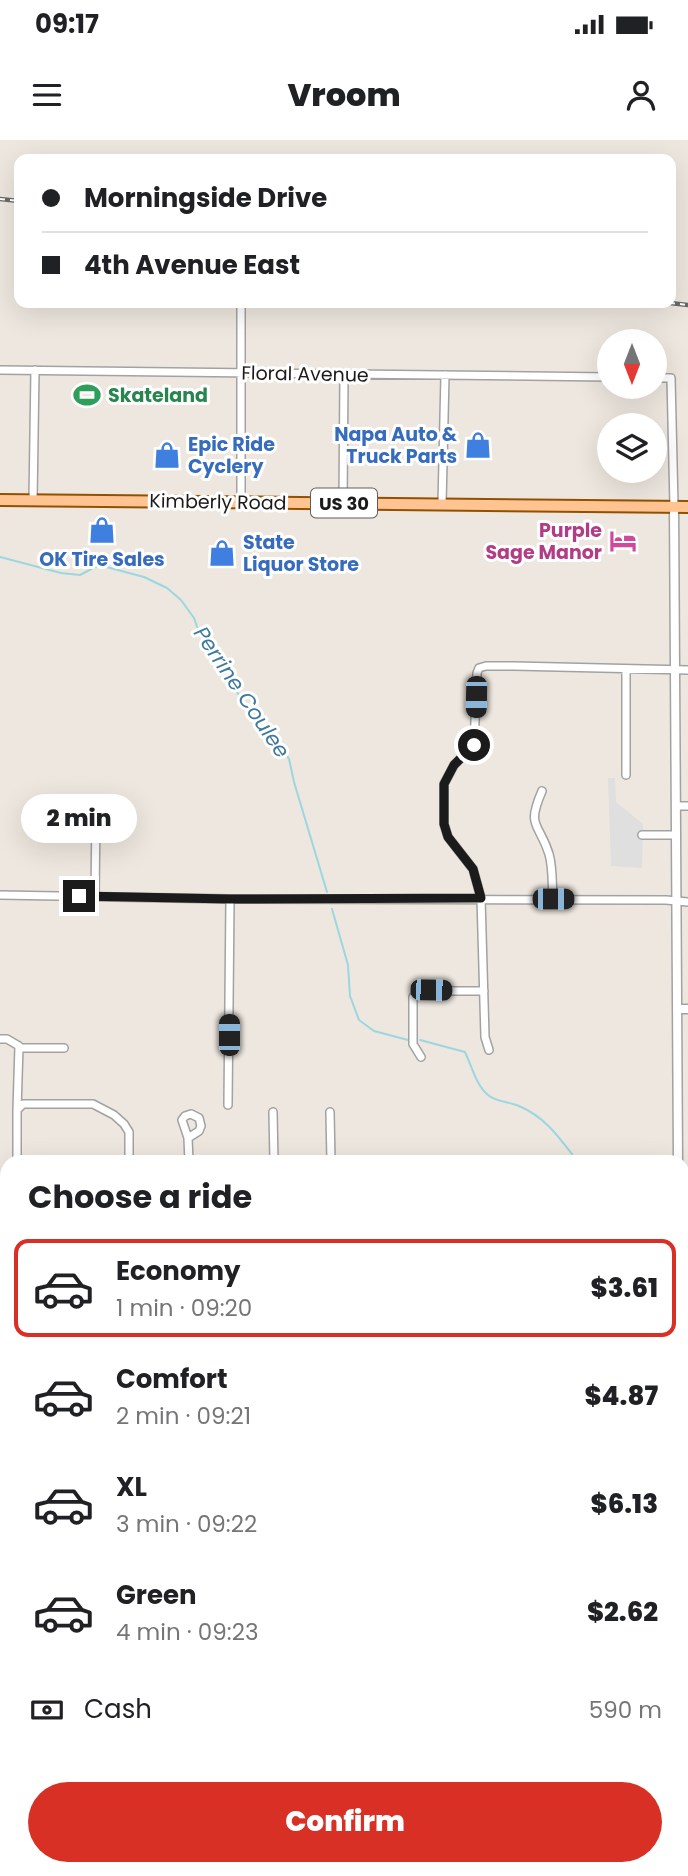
<!DOCTYPE html>
<meta charset="utf-8">
<style>
body{margin:0;font-family:Poppins,sans-serif;background:#f2f2f2;color:#202124;height:100vh;display:flex;flex-direction:column;font-size:26px;white-space:nowrap}
*{box-sizing:border-box;margin:0}
p{font-size:23px;color:#757577}
.icon{flex:none;width:38px;height:38px;fill:none;stroke:currentColor;stroke-width:2;stroke-linecap:round;stroke-linejoin:round}
.map{position:relative;flex:1;overflow:hidden}
.sheet{position:absolute;left:0px;top:1015px;width:690px;height:721px;display:flex;flex-direction:column;background:#fff;border-radius:21px 21px 0 0;box-shadow:0 7px 28px #0002}
.sheet>*{flex:none}
.guide{position:absolute;left:14px;top:14px;width:662px;height:154px;border-radius:14px;box-shadow:0 7px 28px #0002;display:grid;align-content:center;height:154px;padding:0 28px;background:#fff}
.needle{width:46px;rotate:180deg}
.tools{position:absolute;left:597px;top:189px;display:grid;gap:14px}
.tools a{display:grid;place-items:center;width:70px;height:70px;border-radius:50%;background:#fff;box-shadow:0 7px 28px #0002;font-size:35px}
.end{position:absolute;width:32px;height:32px;margin:-16px;border:9px solid #1b1b1b;background:#fff;box-shadow:0 0 0 4px #fff}
.from{border-radius:50%}
.bubble{position:absolute;height:49px;border-radius:24px;background:#fff;box-shadow:0 7px 28px #0002;font-size:23px;font-weight:800;line-height:49px;text-align:center}
.car{position:absolute;width:21px;height:42px;margin:-21px -10px;border-radius:9px;box-shadow:0 0 5px 2px #0007;background:linear-gradient(#222 24%,#8ab4d8 0 40%,#222 0 76%,#8ab4d8 0 86%,#222 0)}
.guide b{display:flex;align-items:center;gap:24px;height:66px;font-size:26px}
.guide b+b{border-top:2px solid #e0e0e0}
.guide i{width:18px;height:18px;background:#202124}
ul{padding:0;list-style:none}
li{display:flex;align-items:center;gap:21px;height:98px;margin:0 14px 10px;padding:0 14px;border:4px solid transparent;border-radius:14px}
li div{flex:1}
li b{display:block;font-size:26px}
li em{font-style:normal;font-weight:800}
li.selected{border-color:#d93025}
li>.icon{width:63px;height:63px;stroke-width:1.5}
h2{padding:0 28px;font-size:32px;line-height:84px}
.pay{display:flex;align-items:center;gap:18px;height:77px;padding:0 28px;font-size:26px}
.pay p{margin-inline-start:auto}
.cta{display:flex;gap:14px;margin-top:auto;padding:14px 28px}
.cta a{flex:1;height:80px;border-radius:42px;background:#d93025;color:#fff;font-size:28px;font-weight:800;line-height:80px;text-align:center}
.status{display:flex;justify-content:space-between;align-items:center;height:49px;padding:0 35px;background:#fff;direction:ltr}
.status svg{height:19px;fill:currentColor}
header{display:flex;justify-content:space-between;align-items:center;height:91px;padding:0 28px;background:#fff;font-size:32px;font-weight:800}
.map>svg:first-child{display:block}
.parking{fill:#dfdfdf}
.lines{fill:none;stroke-linecap:round;stroke-linejoin:round}
.stream{stroke:#9bd7df;stroke-width:2}
.minor-casing{stroke:#a2a2a2;stroke-width:10}
.tertiary-casing{stroke:#a2a2a2;stroke-width:11}
.primary-casing{stroke:#915100;stroke-width:14}
.minor{stroke:#fff;stroke-width:7}
.tertiary{stroke:#fff;stroke-width:8}
.primary{stroke:#ffc492;stroke-width:10}
.rail-casing{stroke:#696969;stroke-width:4.5}
.rail{stroke:#fff;stroke-width:2;stroke-dasharray:5;stroke-linecap:butt}
.route{stroke:#1b1b1b;stroke-width:9}
.labels{text-anchor:middle;dominant-baseline:central;stroke-width:6;stroke-linejoin:round;paint-order:stroke}
.shield{fill:#fff;stroke:#5f5f5f;stroke-width:2}
.shield-label{font-size:18px;font-weight:bold;fill:#1b1b1b}
.street-label{font-size:19px;fill:#1b1b1b;stroke:#fff}
.leisure-label{font-size:19px;font-weight:bold;fill:#27864d;stroke:#fff;text-anchor:start}
.shop-label{font-size:19px;font-weight:bold;fill:#366cbe;stroke:#fff;text-anchor:start}
.hotel-label{font-size:19px;font-weight:bold;fill:#b23c85;stroke:#fff;text-anchor:end}
.water-label{font-size:21px;font-style:italic;fill:#3d799f;stroke:#fff}
</style>
<div class="status"><b>09:17</b><svg viewBox="0 0 49 12"><path d="M0 12V9h3v3zM5 12V6h3v6zM10 12V3h3v9zM15 12V0h3v12zM26 1h20v11H26zM47 4h2v5h-2z"/></svg></div>
<header><svg class="icon" aria-label="menu" viewBox="0 0 24 24"><path d="M4 6h16M4 12h16M4 18h16"/></svg>Vroom<svg class="icon" aria-label="person" viewBox="0 0 24 24"><circle cx="12" cy="8" r="4"/><path d="M4 21q1-7 8-7t8 7"/></svg></header>
<div class="map">
<svg width="688" height="1736" viewBox="0 0 688 1736">
<rect width="100%" height="100%" fill="#ede7df"/>
<path class="parking" d="M608,638H615L616,662L643,684L642,728L611,726Z"/>
<g class="lines">
<path class="stream" d="M0,417L61,433L80,435L99,425L144,437L167,448L181,460L194,478L200,495L217,524L271,600L284,611L289,619L294,642L327,752
M332,769L348,825L350,856L359,880L374,891L408,900
M420,900L465,912C472,927 476,945 488,955C496,962 510,962 519,966C547,978 560,999 578,1022
M682,1365L688,1367
M682,1700L688,1697
M675,1729L676,1736"/>
<defs>
<path id="minor" d="M0,230L609,237
M654,238H671L674,366
M33,360L35,230
M241,362V163
M343,363L344,234
M442,364L445,235
M626,529V635
M542,651C526,688 539,682 549,714C553,728 552,745 553,759
M676,666H688
M642,695H676
M0,755L230,759L666,760L688,762
M95,757L96,672
M0,899H7L19,906L17,970
M19,908H64
M489,910L485,897L481,758L473,729L448,697L444,684V644L454,625L474,605L477,533L479,528L486,526H514L688,530
M421,917L413,904V857L416,853L431,851H484
M228,965L230,759
M273,972L274,1022
M330,972L331,1022
M188,998L199,991L201,986L199,978L191,974L185,976L182,980L188,998L189,1022
M17,1022V970L23,964H93L114,975L124,984L129,992V1022
M0,1296H7
M0,1424H7
M0,1497L7,1495
M682,1551H688
M0,1669L7,1664
M195,1736V1729
M283,1736V1729"/>
<path id="tertiary" d="M674,366L678,1022
M677,869H688
M682,1137L686,1158
M0,1153H7
M479,1736V1729"/>
<path id="primary" d="M0,360L688,367"/>
</defs>
<use href="#minor" class="minor-casing"/>
<use href="#tertiary" class="tertiary-casing"/>
<use href="#primary" class="primary-casing"/>
<use href="#minor" class="minor"/>
<use href="#tertiary" class="tertiary"/>
<use href="#primary" class="primary"/>
<defs>
<path id="rail" d="M0,59L19,61
M670,163L688,165"/>
</defs>
<use href="#rail" class="rail-casing"/>
<use href="#rail" class="rail"/>
</g>
<g class="lines">
<path class="route" d="M79,756L230,759L481,758L473,729L448,697L444,684V644L454,625L474,605"/>
</g>
<defs>
<symbol id="stadium-bare" viewBox="-9 -9 18 18"><path d="M0-5a6.5 5 0 1 0 0 10a6.5 5 0 1 0 0-10ZM-3.5-1.8h7v3.6h-7Z" fill="#2e9e5b" stroke="#fff" stroke-width="2.5" paint-order="stroke"/></symbol>
<symbol id="shop-bare" viewBox="-9 -9 18 18"><path d="M-5-2.5h2.3a2.7 3.5 0 0 1 5.4 0H5L5.5 6h-11ZM-1.5-2.5h3a1.5 2.3 0 0 0-3 0Z" fill="#3f7fe0" stroke="#fff" stroke-width="2.5" paint-order="stroke"/></symbol>
<symbol id="hotel-bare" viewBox="-9 -9 18 18"><path d="M-6-4.5h1.5V1H6V5H4.5V3h-9V5H-6ZM-4 0a1.8 1.8 0 1 1 3.6 0ZM.5 0V-2.5h3Q6-2.5 6 0Z" fill="#d1479c" stroke="#fff" stroke-width="2.5" paint-order="stroke"/></symbol>
</defs>
<g fill-rule="evenodd">
<use href="#stadium-bare" x="68" y="236" width="38" height="38"/>
<use href="#shop-bare" x="459" y="286" width="38" height="38"/>
<use href="#shop-bare" x="148" y="296" width="38" height="38"/>
<use href="#shop-bare" x="83" y="371" width="38" height="38"/>
<use href="#hotel-bare" x="604" y="382" width="38" height="38"/>
<use href="#shop-bare" x="203" y="394" width="38" height="38"/>
</g>
<g class="labels">
<rect class="shield" x="311" y="348.5" width="66" height="29" rx="5"/>
<g class="shield-label">
<text x="344" y="363">US 30</text>
</g>
<g class="street-label">
<text transform="translate(305 234) rotate(1)">Floral Avenue</text>
<text transform="translate(218 362) rotate(1)">Kimberly Road</text>
</g>
<g class="leisure-label">
<text x="108" y="255">Skateland</text>
</g>
<g class="shop-label">
<text x="457" y="294" text-anchor="end">Napa Auto &amp;<tspan x="457" dy="22">Truck Parts</tspan></text>
<text x="188" y="304">Epic Ride<tspan x="188" dy="22">Cyclery</tspan></text>
<text x="243" y="402">State<tspan x="243" dy="22">Liquor Store</tspan></text>
<text x="102" y="419" text-anchor="middle">OK Tire Sales</text>
</g>
<g class="hotel-label">
<text x="602" y="390">Purple<tspan x="602" dy="22">Sage Manor</tspan></text>
</g>
<g class="water-label">
<text transform="translate(242 552) rotate(56)">Perrine Coulee</text>
</g>
</g>
</svg>
<div class="tools">
<a><svg class="needle" viewBox="-14 -14 28 28"><path d="M0-13l5 13h-10z" fill="#e53935"/><path d="M0 13l5-13h-10z" fill="#757577"/></svg></a>
<a><svg class="icon" aria-label="layers" viewBox="0 0 24 24"><path d="M12 4l9 5-9 5-9-5zM3 14l9 5 9-5"/></svg></a>
</div>
<i class="end from" style="left:474px;top:605px"></i>
<i class="end" style="left:79px;top:756px"></i>
<div class="bubble" style="left:21px;top:654px;width:116px">2 min</div>
<i class="car" style="left:476px;top:557px;rotate:181deg"></i>
<i class="car" style="left:553px;top:759px;rotate:90deg"></i>
<i class="car" style="left:431px;top:850px;rotate:91deg"></i>
<i class="car" style="left:229px;top:895px;rotate:0deg"></i>
<div class="guide">
<b><i class="from"></i>Morningside Drive</b>
<b><i></i>4th Avenue East</b>
</div>
<section class="sheet">
<h2>Choose a ride</h2>
<ul>
<li class="selected"><svg class="icon" aria-label="car" viewBox="0 0 24 24"><path d="M5 17H2v-5l4-1 3-4h7l3 4 3 1v5h-3M9 17h6M6 11h13"/><circle cx="7" cy="17" r="2"/><circle cx="17" cy="17" r="2"/></svg><div><b>Economy</b><p>1 min · 09:20</p></div><em>$3.61</em></li>
<li><svg class="icon" aria-label="car" viewBox="0 0 24 24"><path d="M5 17H2v-5l4-1 3-4h7l3 4 3 1v5h-3M9 17h6M6 11h13"/><circle cx="7" cy="17" r="2"/><circle cx="17" cy="17" r="2"/></svg><div><b>Comfort</b><p>2 min · 09:21</p></div><em>$4.87</em></li>
<li><svg class="icon" aria-label="car" viewBox="0 0 24 24"><path d="M5 17H2v-5l4-1 3-4h7l3 4 3 1v5h-3M9 17h6M6 11h13"/><circle cx="7" cy="17" r="2"/><circle cx="17" cy="17" r="2"/></svg><div><b>XL</b><p>3 min · 09:22</p></div><em>$6.13</em></li>
<li><svg class="icon" aria-label="car" viewBox="0 0 24 24"><path d="M5 17H2v-5l4-1 3-4h7l3 4 3 1v5h-3M9 17h6M6 11h13"/><circle cx="7" cy="17" r="2"/><circle cx="17" cy="17" r="2"/></svg><div><b>Green</b><p>4 min · 09:23</p></div><em>$2.62</em></li>
</ul>
<div class="pay"><svg class="icon" aria-label="cash" viewBox="0 0 24 24"><path d="M3 7h18v10H3z"/><circle cx="12" cy="12" r="2"/></svg>Cash<p>590 m</p></div>
<div class="cta"><a>Confirm</a></div>
</section>
</div>
